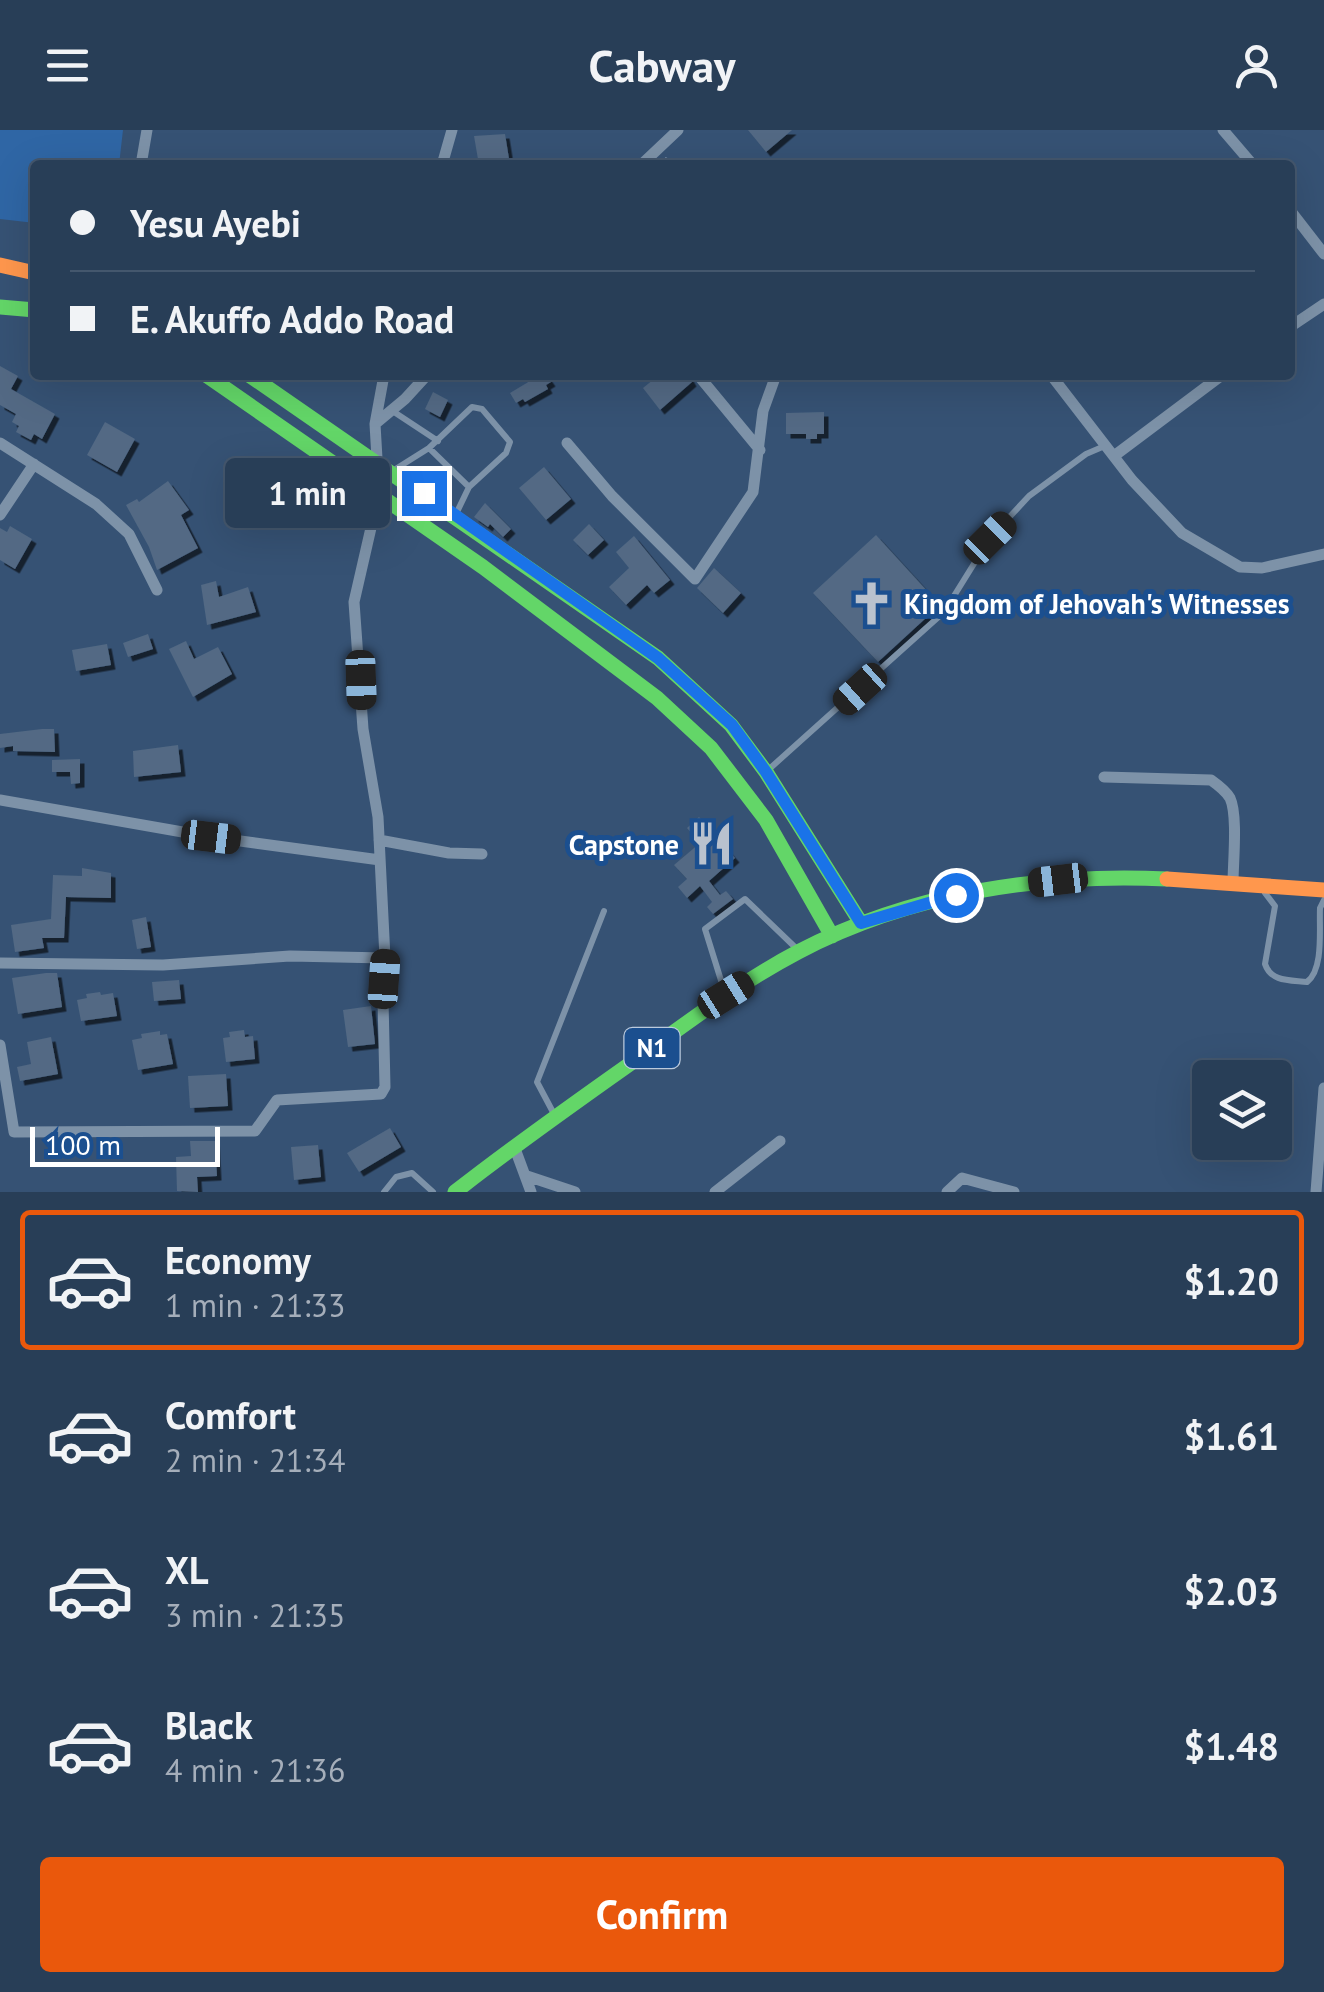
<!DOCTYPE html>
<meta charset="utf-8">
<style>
body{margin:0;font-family:"PT Sans",sans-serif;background:#344961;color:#f1f3f6;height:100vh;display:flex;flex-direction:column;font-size:38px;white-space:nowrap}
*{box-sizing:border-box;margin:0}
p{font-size:32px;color:#a5aeba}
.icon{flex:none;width:55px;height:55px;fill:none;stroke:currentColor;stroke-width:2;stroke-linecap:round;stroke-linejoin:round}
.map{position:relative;height:1062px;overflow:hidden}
.panel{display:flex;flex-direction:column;background:#283e57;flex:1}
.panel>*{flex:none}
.top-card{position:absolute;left:30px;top:30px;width:1265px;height:220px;border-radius:10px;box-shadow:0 10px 40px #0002,0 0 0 2px #44576d;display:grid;align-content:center;height:220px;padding:0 40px;background:#283e57}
.controls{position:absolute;left:1192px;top:930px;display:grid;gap:20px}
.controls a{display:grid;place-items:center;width:100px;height:100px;border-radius:10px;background:#283e57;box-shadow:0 10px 40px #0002,0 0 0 2px #44576d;font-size:50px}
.scale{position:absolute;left:30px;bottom:25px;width:190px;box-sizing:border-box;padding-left:10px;border:5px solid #fff;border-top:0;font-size:28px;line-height:35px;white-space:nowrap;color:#fff;-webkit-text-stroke:8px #1b4f8f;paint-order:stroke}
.end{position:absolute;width:45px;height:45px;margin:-22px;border:12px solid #1a73e8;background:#fff;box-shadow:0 0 0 5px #fff}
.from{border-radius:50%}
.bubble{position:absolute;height:70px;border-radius:10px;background:#283e57;box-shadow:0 10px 40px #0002,0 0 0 2px #44576d;font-size:32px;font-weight:700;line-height:70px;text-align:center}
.car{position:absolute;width:30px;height:60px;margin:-30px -15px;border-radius:12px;box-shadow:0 0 8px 2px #0007;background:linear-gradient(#222 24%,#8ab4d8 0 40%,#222 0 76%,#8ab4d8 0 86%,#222 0)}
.top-card b{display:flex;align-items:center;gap:35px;height:95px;font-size:38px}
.top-card b+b{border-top:2px solid #44576d}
.top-card i{width:25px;height:25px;background:#f1f3f6}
ul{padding:18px 0 0;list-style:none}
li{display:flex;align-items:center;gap:30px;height:140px;margin:0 20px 15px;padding:0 20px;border:5px solid transparent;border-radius:10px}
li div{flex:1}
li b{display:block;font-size:38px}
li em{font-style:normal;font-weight:700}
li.on{border-color:#ea580c}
li>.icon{width:90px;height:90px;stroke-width:1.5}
.cta{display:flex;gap:20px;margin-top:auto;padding:20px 40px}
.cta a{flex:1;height:115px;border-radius:10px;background:#ea580c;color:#fff;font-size:40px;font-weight:700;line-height:115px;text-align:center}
header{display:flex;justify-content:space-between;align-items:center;height:130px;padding:0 40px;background:#283e57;font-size:45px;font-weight:700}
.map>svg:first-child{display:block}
.green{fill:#2f66a5}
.building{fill:#526984;filter:url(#shadow)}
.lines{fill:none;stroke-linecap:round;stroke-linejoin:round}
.path{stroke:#7d92a8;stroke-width:2.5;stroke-dasharray:5 8;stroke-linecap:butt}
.lane{stroke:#7d92a8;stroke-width:6}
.street{stroke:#7d92a8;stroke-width:11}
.fast{stroke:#63d668;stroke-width:15}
.slow{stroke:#ff974d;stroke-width:15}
.route{stroke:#1a73e8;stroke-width:12}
.labels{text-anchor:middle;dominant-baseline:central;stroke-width:10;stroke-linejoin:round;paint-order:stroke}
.shield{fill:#1b4f8f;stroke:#bbcadd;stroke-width:2.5}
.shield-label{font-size:25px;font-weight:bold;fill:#fff}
.poi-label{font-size:28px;font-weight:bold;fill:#fff;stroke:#1b4f8f;text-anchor:start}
</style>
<header><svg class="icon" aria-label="menu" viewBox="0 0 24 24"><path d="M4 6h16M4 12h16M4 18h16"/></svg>Cabway<svg class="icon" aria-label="person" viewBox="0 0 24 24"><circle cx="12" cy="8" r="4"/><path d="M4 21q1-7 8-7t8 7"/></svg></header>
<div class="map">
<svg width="1324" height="1062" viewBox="0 0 1324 1062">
<defs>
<filter id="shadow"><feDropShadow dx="4.5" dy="4.5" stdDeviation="0" flood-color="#0009"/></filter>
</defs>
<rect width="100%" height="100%" fill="#365274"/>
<path class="green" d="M0,0H123L119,35H35V93L0,89Z"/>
<path class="building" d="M748,0H792L766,22Z
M505,4L510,35H479L474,6Z
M0,236L18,246L11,259L55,284L42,309L34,304L31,310L16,302L19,296L12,292L16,284L0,275Z
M540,245H546L551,252L546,255L548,259L525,272L523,269L516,273L510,263Z
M659,245H688L692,252L660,280L643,258Z
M433,262L448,270L440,287L425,279Z
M824,282V304H817V309H806V304H786V283Z
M105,292L135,309L117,342L87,325Z
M544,337L571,369L546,390L519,358Z
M168,351L189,380L181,385L198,418L157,440L149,417L126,375L137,369L139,372Z
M485,373L511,399L503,407L490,394L488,397L474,387Z
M589,394L604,410L588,425L573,410Z
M10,396L32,409L15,439L0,430V398L7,402Z
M876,405L940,475L878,532L813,463Z
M634,406L670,450L654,463L647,455L626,475L609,457L629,438L616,422Z
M714,438L741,463L723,483L697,458Z
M216,451L219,467L248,457L256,482L207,495L201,455Z
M148,504L153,519L128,527L123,513Z
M186,511L194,529L218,517L232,544L193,567L169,519Z
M107,514L111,535L76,541L72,520Z
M42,599H54L55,622L13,621V616L0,618V604Z
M178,615L181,642L134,647L133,621Z
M80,629V653L71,654L70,642H52V630Z
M699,687L735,728L709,751L720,765L726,761L733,769L713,784L707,777L712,772L700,756L687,768L678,757L687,749L674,735L700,713L687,698Z
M82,738L111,743V768L66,767L64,808H42L44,818L15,822L11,795L51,789L53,745L82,746Z
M146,787L151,817L137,819L132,790Z
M46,843H57L62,877L18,884L12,848Z
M179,850L181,869L154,871L152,852Z
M100,862L101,865L113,863L117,886L81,891L77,870L87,868L86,864Z
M371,876L375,914L348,917L343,880Z
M244,900L245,907L253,906L255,929L226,932L223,908L230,907L229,902Z
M160,901V905L167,904L173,934L138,940L132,910L142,908L141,904Z
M51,907L58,944L20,951L17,937L31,934L27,912Z
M226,944L228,976L190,978L188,946Z
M390,998L401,1017L359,1042L347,1023Z
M190,1011H215L217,1046L197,1047L198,1062L177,1061L176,1027L191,1026Z
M318,1015L321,1047L294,1050L291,1017Z"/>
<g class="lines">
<path class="path" d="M665,28L677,35"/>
<path class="lane" d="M391,280L438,311
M394,340L429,318L472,277L482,279L510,312L506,323L469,357L429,318
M456,384L469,357
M767,641L944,482L990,408L1029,366L1086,324L1107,315
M1265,763L1275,776L1265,834C1271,852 1290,850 1307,852C1324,839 1319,799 1320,778L1324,770
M724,860L705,799L745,769L798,820
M554,984L537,952L604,781
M384,1062L396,1047L412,1043L433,1062"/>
<path class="street" d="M1223,0L1253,35
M141,35L147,0
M442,35L452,0
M641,35L678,0
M1290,80L1324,124
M1290,197L1324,174
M698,245L760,320
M1051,245L1132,350L1182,403L1240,437L1262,438L1324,424
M375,294L405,269L427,245
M0,313L96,374L129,404L157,460
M567,313L612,366L695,449L753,362L763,281L776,245
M1114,326L1222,245
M0,385L34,334
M1104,647L1211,650C1218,655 1226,661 1230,668C1238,685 1233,733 1233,753
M0,670L211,707L380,730
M379,710L449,723L482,724
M0,833L163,835L290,826L385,828L378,687L363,599L354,472L379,363L375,294L384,245
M0,915L14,1002L255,1001L277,970L381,964L385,957L383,870L385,828
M514,1016L531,1062
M527,1046L575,1062
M715,1062L780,1011
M947,1062L962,1048L1014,1062
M1316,1062L1324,958"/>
<path class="fast" d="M0,177L35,180
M206,245L483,437L657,568L711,618L766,690L832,806
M249,245L658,528L731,595L766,642L861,793
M455,1062C511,1018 569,977 627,936C683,896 737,854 798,822C910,763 1041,743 1167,749"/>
<path class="slow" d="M0,135L35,143
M1167,749L1324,760"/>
</g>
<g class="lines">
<path class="route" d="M424,363L658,528L732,595L766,642L861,793L956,765"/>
</g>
<defs>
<symbol id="church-bare" viewBox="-9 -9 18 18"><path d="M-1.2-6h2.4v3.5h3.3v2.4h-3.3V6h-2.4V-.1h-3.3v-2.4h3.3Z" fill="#b9c2ce" stroke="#1b4f8f" stroke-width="2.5" paint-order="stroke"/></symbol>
<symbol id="restaurant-bare" viewBox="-9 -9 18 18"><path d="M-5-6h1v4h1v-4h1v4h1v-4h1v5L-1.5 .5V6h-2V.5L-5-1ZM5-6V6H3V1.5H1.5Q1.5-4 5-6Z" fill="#b9c2ce" stroke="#1b4f8f" stroke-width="2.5" paint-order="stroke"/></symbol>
</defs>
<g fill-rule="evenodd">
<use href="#church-bare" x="840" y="442" width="63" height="63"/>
<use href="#restaurant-bare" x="680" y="682" width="63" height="63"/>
</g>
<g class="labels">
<rect class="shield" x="624.5" y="898" width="55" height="40" rx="8"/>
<g class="shield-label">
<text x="652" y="918">N1</text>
</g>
<g class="poi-label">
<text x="904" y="473">Kingdom of Jehovah's Witnesses</text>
<text x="679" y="714" text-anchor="end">Capstone</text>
</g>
</g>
</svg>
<div class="controls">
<a><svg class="icon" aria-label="layers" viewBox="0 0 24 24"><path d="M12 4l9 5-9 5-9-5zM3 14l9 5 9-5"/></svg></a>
</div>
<div class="scale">100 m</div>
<i class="end from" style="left:956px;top:765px"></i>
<i class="end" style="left:424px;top:363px"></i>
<div class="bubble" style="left:225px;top:328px;width:165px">1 min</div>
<i class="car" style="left:990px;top:408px;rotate:45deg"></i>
<i class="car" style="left:361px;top:550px;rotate:178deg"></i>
<i class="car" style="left:860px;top:559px;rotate:228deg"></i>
<i class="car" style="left:211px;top:707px;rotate:97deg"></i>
<i class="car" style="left:1058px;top:750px;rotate:263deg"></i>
<i class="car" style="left:384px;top:849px;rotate:4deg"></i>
<i class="car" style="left:726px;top:865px;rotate:58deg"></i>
<div class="top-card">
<b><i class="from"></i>Yesu Ayebi</b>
<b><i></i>E. Akuffo Addo Road</b>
</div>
</div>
<section class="panel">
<ul>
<li class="on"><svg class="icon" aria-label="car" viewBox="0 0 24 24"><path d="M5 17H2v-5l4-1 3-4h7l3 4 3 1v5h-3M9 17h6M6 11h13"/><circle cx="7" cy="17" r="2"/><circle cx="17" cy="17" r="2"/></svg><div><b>Economy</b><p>1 min · 21:33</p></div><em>$1.20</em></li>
<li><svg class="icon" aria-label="car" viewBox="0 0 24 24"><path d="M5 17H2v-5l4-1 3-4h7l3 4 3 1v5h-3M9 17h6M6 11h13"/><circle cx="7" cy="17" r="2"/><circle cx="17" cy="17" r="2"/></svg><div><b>Comfort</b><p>2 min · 21:34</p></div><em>$1.61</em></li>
<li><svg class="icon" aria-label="car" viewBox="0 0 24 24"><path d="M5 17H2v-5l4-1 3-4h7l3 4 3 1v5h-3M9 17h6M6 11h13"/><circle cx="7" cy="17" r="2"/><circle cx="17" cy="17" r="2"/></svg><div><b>XL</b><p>3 min · 21:35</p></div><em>$2.03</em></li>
<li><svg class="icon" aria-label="car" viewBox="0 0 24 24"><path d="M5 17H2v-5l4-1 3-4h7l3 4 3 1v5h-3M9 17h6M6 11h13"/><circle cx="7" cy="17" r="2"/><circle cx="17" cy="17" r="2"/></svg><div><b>Black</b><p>4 min · 21:36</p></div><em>$1.48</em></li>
</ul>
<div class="cta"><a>Confirm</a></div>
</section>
